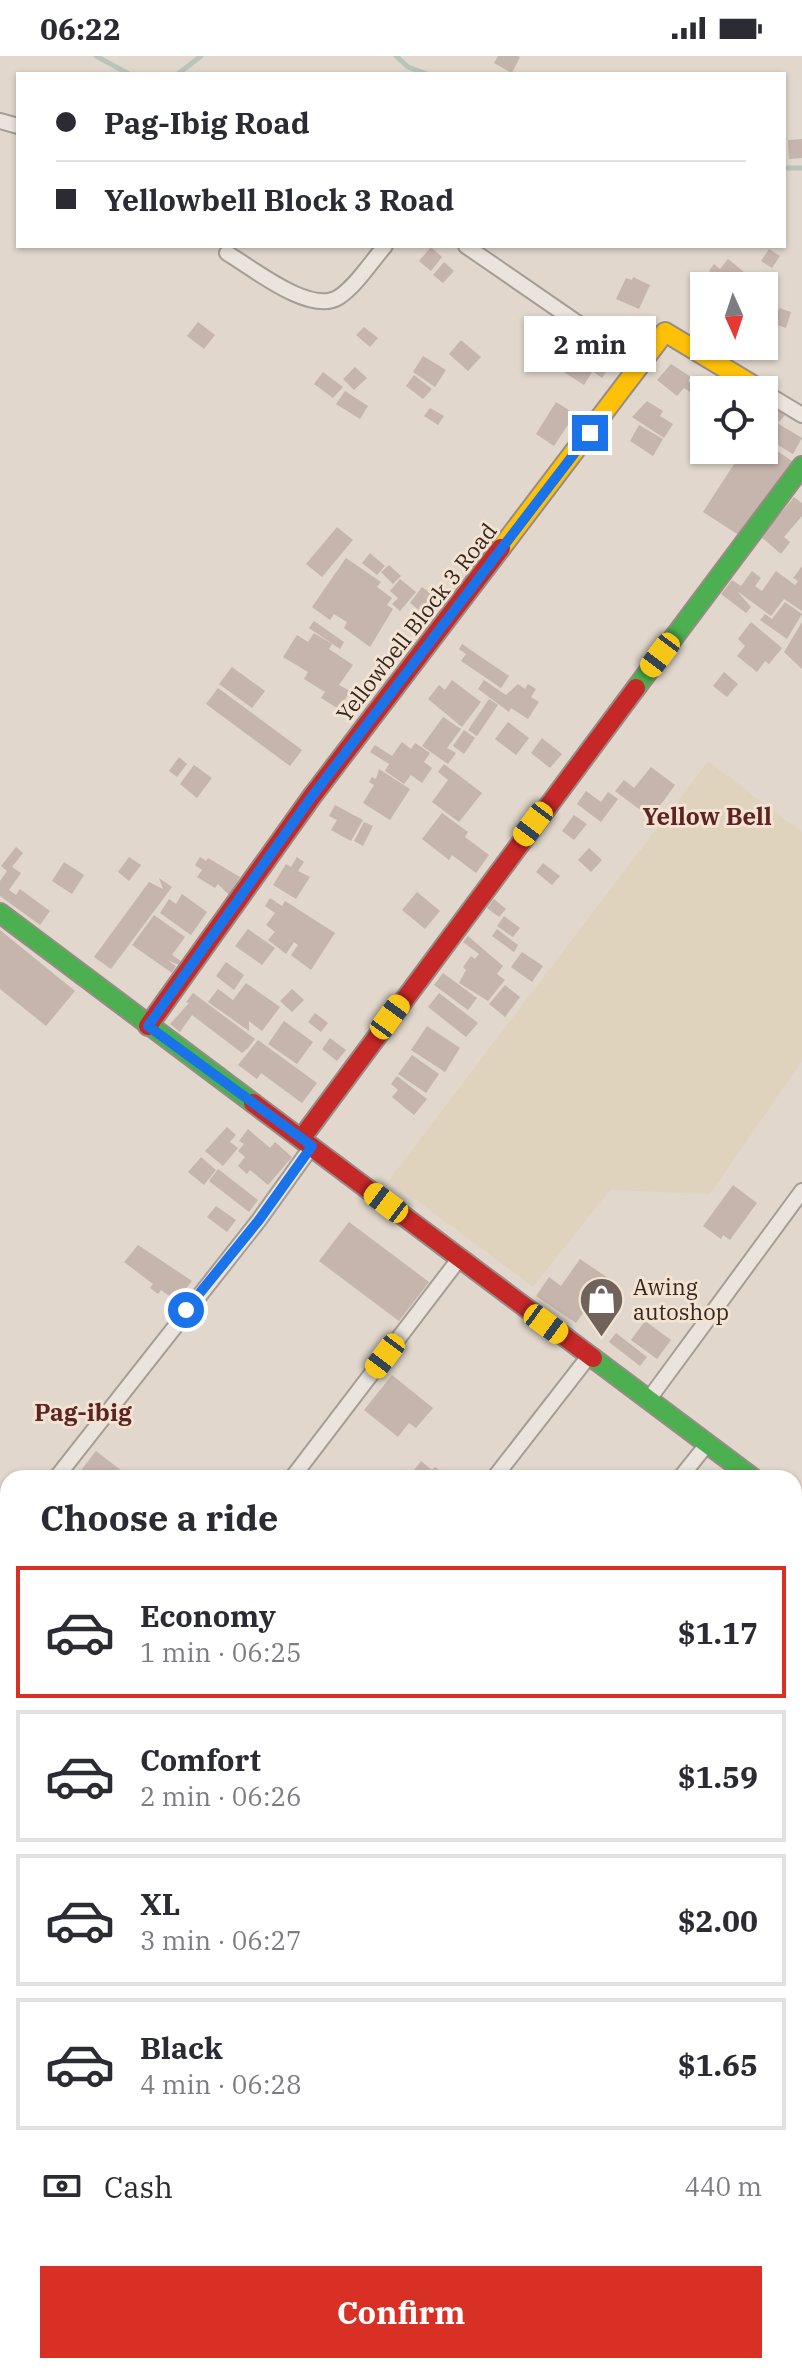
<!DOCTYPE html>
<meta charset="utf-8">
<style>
body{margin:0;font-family:"IBM Plex Serif",serif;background:#f7f7f7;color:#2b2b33;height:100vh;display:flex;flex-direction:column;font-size:30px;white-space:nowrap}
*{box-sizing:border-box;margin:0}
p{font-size:26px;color:#7c7c81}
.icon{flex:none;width:44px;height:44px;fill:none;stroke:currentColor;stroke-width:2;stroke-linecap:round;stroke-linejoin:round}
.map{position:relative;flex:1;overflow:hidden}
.panel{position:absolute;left:0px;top:1414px;width:802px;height:904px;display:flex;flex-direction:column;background:#fff;border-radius:24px 24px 0 0;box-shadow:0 2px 6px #0004}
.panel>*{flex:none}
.guide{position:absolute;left:16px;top:16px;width:770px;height:176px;border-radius:0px;box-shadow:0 2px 6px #0004;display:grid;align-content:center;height:176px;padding:0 40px;background:#fff}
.needle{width:52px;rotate:177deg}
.tools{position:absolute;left:690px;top:216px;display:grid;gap:16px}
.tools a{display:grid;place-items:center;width:88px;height:88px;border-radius:0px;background:#fff;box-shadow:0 2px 6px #0004;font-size:40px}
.end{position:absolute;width:36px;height:36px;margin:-18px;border:10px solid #1a73e8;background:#fff;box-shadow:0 0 0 4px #fff}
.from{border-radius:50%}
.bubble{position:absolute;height:56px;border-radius:0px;background:#fff;box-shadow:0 2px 6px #0004;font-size:26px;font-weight:700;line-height:56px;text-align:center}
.car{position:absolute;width:24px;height:48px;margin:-24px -12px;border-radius:10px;box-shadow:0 0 6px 2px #0007;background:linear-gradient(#f5c518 24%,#345 0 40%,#f5c518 0 76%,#345 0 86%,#f5c518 0)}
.guide b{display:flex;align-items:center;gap:28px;height:76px;font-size:30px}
.guide b+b{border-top:2px solid #e1e1e2}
.guide i{width:20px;height:20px;background:#2b2b33}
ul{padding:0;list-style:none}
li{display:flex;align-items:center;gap:24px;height:132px;margin:0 16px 12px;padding:0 24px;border:4px solid #e1e1e2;border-radius:0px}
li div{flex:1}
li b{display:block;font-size:30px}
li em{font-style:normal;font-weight:700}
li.current{border-color:#d93025}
li>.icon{width:72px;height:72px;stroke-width:1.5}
h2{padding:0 40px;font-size:36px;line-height:96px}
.pay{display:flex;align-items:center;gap:20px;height:88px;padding:0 40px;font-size:30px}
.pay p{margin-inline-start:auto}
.primary-button{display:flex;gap:16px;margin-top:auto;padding:16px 40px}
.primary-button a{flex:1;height:92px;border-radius:0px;background:#d93025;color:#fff;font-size:32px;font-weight:700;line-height:92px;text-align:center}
.status{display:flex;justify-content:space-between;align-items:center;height:56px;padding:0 40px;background:#fff;direction:ltr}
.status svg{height:22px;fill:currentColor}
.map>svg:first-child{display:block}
.farmland{fill:#e0d3be}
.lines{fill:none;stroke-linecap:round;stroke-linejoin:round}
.stream{stroke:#b7c5ba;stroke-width:5}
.building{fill:#c5b5ad}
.street-casing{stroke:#a69d95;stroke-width:18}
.fast-casing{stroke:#968c85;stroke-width:22}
.slow-casing{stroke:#968c85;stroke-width:22}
.jam-casing{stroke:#968c85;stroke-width:22}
.street{stroke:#eae4dd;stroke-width:14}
.fast{stroke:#4caf50;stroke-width:18}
.slow{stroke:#ffc107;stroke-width:18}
.jam{stroke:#c62828;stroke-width:18}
.route{stroke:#1a73e8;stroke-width:10}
.labels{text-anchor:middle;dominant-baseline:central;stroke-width:6;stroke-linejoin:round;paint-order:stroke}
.street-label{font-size:22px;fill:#34251e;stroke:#f2e3d2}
.poi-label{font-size:22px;fill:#34251e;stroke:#f2e3d2;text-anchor:start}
.neighbourhood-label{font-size:24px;font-weight:bold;fill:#5c2322;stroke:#f2e3d2}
</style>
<div class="status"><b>06:22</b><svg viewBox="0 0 49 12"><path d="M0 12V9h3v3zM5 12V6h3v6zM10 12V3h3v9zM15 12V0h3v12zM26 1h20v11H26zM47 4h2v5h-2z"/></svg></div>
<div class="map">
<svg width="802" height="2318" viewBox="0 0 802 2318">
<rect width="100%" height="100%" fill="#e1d7cc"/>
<path class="farmland" d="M708,705L802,776V1005L710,1138L610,1134L533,1231L389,1124Z"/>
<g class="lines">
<path class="stream" d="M96,0L129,18
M396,0L408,11L427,18
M178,18L201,0
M784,112H802"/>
</g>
<path class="building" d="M498,0H518L520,1L512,17L494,7Z
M802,83V102L789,103L788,84Z
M431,191L442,201L431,215L419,205Z
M769,193L780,200L772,212L761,205Z
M728,203L744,216L732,230L709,215L714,208L720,213Z
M444,206L454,215L443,227L433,219Z
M633,221L650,229L639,253L616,243L626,222L632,224Z
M779,252L791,256L786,272L774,268Z
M198,266L215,279L204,293L187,280Z
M364,271L378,282L370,291L356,279Z
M570,279L613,306L602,322L561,293Z
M461,284L481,301L468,315L449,298Z
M564,299L592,316L584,329L556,311Z
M423,300L446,314L435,331L413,316Z
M671,308L691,321L688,325L695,330L690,336L684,332L677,340L657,324Z
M355,311L367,322L354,334L343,323Z
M323,316L343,331L333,342L314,328Z
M414,319L432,333L423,343L406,330Z
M345,335L368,350L360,363L336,348Z
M647,345L663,355L660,360L673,368L664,382L632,361Z
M767,345L785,359L779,366L764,354Z
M556,346L575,358L554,390L536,378Z
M430,352L444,360L438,369L424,360Z
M764,359L802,382L793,398L764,381Z
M639,369L663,383L653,400L630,385Z
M764,386L795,407L745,483L703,456L743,394H764Z
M794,441L802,447V460L784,481L790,486L781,498L761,481Z
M337,471L353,484L322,521L306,508Z
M370,497L385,510L377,519L362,507Z
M346,502L381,526L377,531L392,542L387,549L393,553L370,591L344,572L347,566L334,558L330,564L312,551Z
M389,509L401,520L393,528L381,516Z
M802,510V555L784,543L771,560L737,535L751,551L746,557L721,538L732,524L741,530L752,515L761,522L755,530L762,535L776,515L795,529L798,525L793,522Z
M400,523L416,536L400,555L392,548L398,542L390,535Z
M422,531L443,547L430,563L410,547Z
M785,546L802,558L787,583L760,564L765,558L772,563Z
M314,565L344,586L340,593L309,572Z
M751,566L782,592L769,608L765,605L757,616L737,600L745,590L738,583Z
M802,566V613L784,596Z
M314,577L332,588L329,593L353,609L339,629L350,635L339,653L321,642L325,636L304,623L308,616L283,601L297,579L308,586Z
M462,588L509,620L501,632L461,605L466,598L459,593Z
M232,611L265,635L252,652L219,628Z
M724,616L738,628L727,641L713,630Z
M452,624L481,646L462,671L428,643L439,629L445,634Z
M484,624L506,639L518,628L525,633L528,628L536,633L531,641L539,646L528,663L511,652L509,656L478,633Z
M218,632L302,694L290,710L206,648Z
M489,643L498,649L477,680L468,674Z
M443,661L461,673L447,692L456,697L448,708L422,690Z
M508,666L529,682L516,699L495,683Z
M464,674L475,682L464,698L453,690Z
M542,682L562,698L550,712L531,697Z
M402,686L411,693L415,687L430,697L424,706L432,712L422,727L411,719L404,728L385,715L389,708L370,696L375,689L392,700Z
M179,701L187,708L177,721L169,715Z
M444,708L482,737L459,766L432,746L448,724L438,716Z
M194,709L212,722L197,742L180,728Z
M651,711L675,729L651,762L615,735L624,724L634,732Z
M379,713L410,733L390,764L363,747L374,729L369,726L372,721L376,723Z
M586,735L601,746L608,736L618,743L601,766L577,748Z
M335,749L363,764L351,785L331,774L337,764L329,760Z
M442,757L468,776L465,781L489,799L476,817L452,799L449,804L422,783Z
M574,759L587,768L574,784L562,775Z
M364,766L373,770L363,790L354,785Z
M16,791L23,797L12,811L21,817L9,834L16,839L20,833L50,855L40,869L0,840V825L7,815L1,810Z
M589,792L602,804L591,816L578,804Z
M129,801L141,809L129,825L118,816Z
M200,801L206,805L208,802L240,821L229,839L218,828L215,832L197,821L202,814L195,809Z
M297,801L304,806L298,815L310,821L296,843L273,829L286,808L291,811Z
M64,806L84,819L72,838L52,825Z
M543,807L560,820L552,829L536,816Z
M159,822L172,831L111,913L94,901L149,826L163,833Z
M417,836L440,855L425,873L402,854Z
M182,838L207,856L191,879L160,857L169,843L176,848Z
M270,842L282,850L285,845L335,877L311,914L291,899L298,889L294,886L286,898L268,884L275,876L266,869L275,857L265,850Z
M494,843L506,853L499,861L487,852Z
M154,859L185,881L172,899L181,905L179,909L167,904L176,910L172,917L132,889Z
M504,860L520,872L513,881L497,870Z
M248,873L275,892L262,909L235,890Z
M497,873L518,889L514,896L492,880Z
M0,874L75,935L46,970L0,933Z
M468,880L503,910L497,918L505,924L488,945L459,927L466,914L463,911L471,900L475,903L479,898L463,886Z
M522,896L543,910L532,926L511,911Z
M226,906L244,919L234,934L216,920Z
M443,917L477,942L468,954L434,929Z
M246,927L280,951L262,975L249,965V975L208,946L218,933L233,944Z
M505,929L520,941L505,961L489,948Z
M292,933L304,944L292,956L280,945Z
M193,937L255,983L248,992L242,997L192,959L180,976L170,968L189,947L186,946Z
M439,937L478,967L466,981L428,951Z
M315,957L328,967L321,976L308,966Z
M284,965L313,986L297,1008L268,988Z
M427,970L460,992L445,1016L411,994Z
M330,982L346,994L337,1005L322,993Z
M258,984L317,1027L302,1047L261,1017L257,1023L238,1009Z
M412,999L439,1018L426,1037L398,1018Z
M397,1020L427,1043L414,1059L392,1041L398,1034L391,1028Z
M227,1071L236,1079L230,1086L238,1092L223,1110L205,1095Z
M248,1073L270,1092L275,1086L292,1101L268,1129L250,1114L247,1118L238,1110L245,1101L238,1095L244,1088L239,1085Z
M201,1101L216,1114L204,1129L188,1116Z
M218,1113L258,1144L249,1156L209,1125Z
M733,1129L757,1147L730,1184L723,1179L721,1183L703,1170Z
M216,1150L236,1164L227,1176L207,1161Z
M349,1166L429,1226L399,1265L319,1205Z
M138,1189L192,1225L176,1245L161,1234L158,1238L150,1232L153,1228L124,1206Z
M580,1203L608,1222L576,1267L536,1240L549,1221L561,1230Z
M645,1265L671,1284L657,1303L631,1284Z
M616,1277L647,1301L640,1310L609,1286Z
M392,1319L433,1352L416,1372L409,1367L398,1381L364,1354Z
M96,1395L131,1422H75Z
M421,1405L432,1414L435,1411L450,1422H408Z
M8,1515V1546L0,1540V1526Z
M802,1547V1644L794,1638V1558Z
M794,1643L802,1649V1744L794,1738Z
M796,2159L802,2165V2214L794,2207L798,2201L794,2197Z
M206,2310H277L287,2318H199Z
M536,2310H575L586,2318H531Z"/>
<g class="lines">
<defs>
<path id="street" d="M0,65L18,70
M466,190L640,310
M227,197C251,211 311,260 339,241C356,230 371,206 385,190
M764,336L802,359
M649,1343L802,1135
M56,1422L259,1164L312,1090
M292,1422L459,1203
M494,1422L589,1300
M680,1422L708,1387
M0,1498L8,1487
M794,1880L802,1885"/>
<path id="fast" d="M636,632L802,410
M0,857L253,1047
M593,1302L753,1422
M794,1454L802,1460
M794,1513L802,1502
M794,2099L802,2088"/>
<path id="slow" d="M501,492L665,276L761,334"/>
<path id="jam" d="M148,970L313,739L501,492
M253,1047L593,1302
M301,1083L636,632
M187,2318L193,2310
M629,2318L635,2310"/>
</defs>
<use href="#street" class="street-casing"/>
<use href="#fast" class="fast-casing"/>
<use href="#slow" class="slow-casing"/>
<use href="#jam" class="jam-casing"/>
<use href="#street" class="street"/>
<use href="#fast" class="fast"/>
<use href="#slow" class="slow"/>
<use href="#jam" class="jam"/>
</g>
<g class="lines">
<path class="route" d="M186,1254L259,1164L312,1090L148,970L313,739L590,377"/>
</g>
<defs>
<symbol id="shop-pin" viewBox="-11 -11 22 30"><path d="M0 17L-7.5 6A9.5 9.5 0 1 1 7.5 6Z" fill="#71635b" stroke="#f2e3d2"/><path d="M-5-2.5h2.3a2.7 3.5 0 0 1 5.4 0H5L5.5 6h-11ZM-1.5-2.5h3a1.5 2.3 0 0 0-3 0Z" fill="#fff"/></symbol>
</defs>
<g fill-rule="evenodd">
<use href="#shop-pin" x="576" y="1218" width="51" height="69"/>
</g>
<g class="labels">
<g class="street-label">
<text transform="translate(416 566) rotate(-52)">Yellowbell Block 3 Road</text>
</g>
<g class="poi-label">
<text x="633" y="1230">Awing<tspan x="633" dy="25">autoshop</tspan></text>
</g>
<g class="neighbourhood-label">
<text x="707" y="760">Yellow Bell</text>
<text x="83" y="1356">Pag-ibig</text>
</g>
</g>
</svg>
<div class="tools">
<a><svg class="needle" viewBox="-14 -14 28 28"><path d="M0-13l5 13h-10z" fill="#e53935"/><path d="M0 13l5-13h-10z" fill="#7c7c81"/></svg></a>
<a><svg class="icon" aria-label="locate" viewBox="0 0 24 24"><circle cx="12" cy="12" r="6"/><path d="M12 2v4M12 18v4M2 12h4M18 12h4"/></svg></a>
</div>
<i class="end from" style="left:186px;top:1254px"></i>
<i class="end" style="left:590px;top:377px"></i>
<div class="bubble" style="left:524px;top:260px;width:132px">2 min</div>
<i class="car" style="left:660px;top:599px;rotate:217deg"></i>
<i class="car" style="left:533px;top:768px;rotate:217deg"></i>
<i class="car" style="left:390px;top:961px;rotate:36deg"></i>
<i class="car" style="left:386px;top:1147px;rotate:307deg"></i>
<i class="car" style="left:546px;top:1268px;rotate:126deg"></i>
<i class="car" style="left:385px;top:1300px;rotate:217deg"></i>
<div class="guide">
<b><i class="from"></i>Pag-Ibig Road</b>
<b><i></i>Yellowbell Block 3 Road</b>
</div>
<section class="panel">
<h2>Choose a ride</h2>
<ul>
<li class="current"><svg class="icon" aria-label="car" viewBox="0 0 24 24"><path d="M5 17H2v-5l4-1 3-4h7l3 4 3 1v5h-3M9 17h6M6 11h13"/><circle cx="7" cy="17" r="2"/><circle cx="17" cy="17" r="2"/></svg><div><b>Economy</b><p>1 min · 06:25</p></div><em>$1.17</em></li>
<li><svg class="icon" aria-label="car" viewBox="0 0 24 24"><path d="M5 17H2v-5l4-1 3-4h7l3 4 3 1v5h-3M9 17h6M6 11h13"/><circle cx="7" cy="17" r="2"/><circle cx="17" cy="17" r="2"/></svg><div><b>Comfort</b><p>2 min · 06:26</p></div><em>$1.59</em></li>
<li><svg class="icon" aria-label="car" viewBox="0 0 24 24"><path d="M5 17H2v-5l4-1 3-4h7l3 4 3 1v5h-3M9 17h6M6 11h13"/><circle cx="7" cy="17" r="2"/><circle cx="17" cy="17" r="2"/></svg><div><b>XL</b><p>3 min · 06:27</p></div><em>$2.00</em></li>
<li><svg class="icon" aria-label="car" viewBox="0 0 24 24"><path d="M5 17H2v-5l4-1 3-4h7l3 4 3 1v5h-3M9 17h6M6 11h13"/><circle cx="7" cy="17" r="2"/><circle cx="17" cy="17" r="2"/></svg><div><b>Black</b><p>4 min · 06:28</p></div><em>$1.65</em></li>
</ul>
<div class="pay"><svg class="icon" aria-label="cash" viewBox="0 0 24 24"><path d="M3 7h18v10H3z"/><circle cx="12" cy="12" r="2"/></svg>Cash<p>440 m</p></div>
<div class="primary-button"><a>Confirm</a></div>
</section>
</div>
